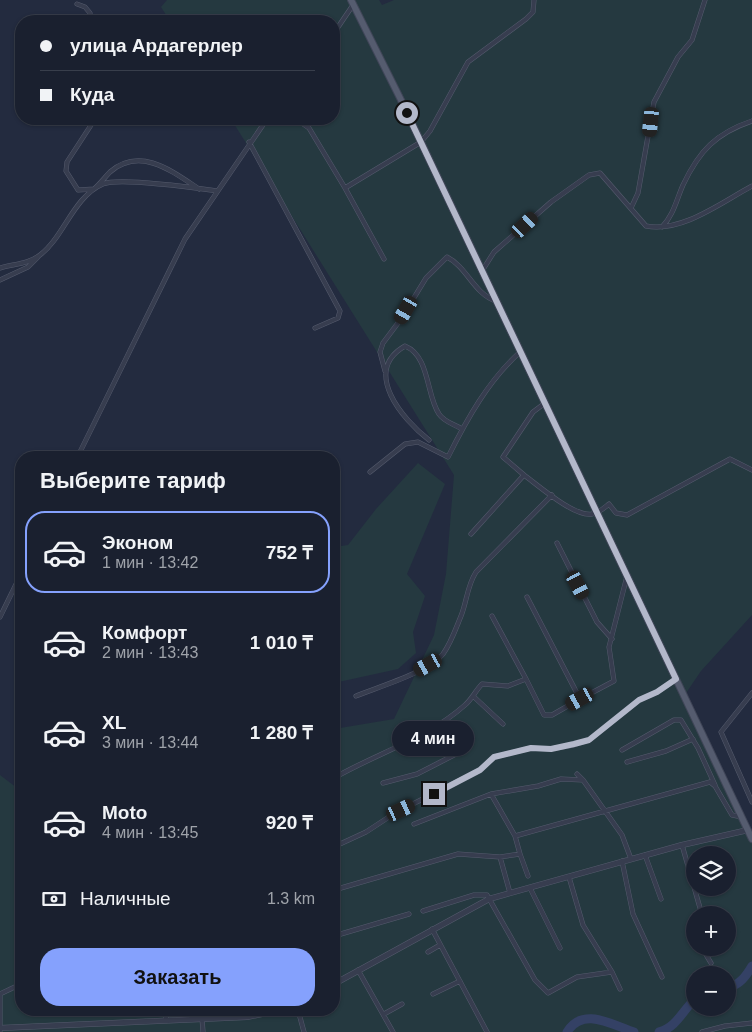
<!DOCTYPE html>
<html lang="ru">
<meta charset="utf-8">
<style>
body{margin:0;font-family:Helvetica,sans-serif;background:#272d3b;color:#f1f3f6;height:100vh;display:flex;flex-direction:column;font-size:19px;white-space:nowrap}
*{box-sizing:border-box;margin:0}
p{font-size:16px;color:#9fa3aa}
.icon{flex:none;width:28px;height:28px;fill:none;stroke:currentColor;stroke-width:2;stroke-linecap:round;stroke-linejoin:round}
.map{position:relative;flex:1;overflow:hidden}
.side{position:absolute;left:15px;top:451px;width:325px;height:565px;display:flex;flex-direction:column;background:#1a202f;border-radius:20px;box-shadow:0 1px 4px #0004,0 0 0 1px #383e4b}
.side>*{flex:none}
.hud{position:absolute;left:15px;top:15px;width:325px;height:110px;border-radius:20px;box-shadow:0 1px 4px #0004,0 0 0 1px #383e4b;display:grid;align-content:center;height:110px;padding:0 25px;background:#1a202f}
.buttons{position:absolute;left:686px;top:846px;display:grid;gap:10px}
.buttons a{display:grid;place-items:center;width:50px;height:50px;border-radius:50%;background:#1a202f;box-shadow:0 1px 4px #0004,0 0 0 1px #383e4b;font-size:25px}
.end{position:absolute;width:22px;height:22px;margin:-11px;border:6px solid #b3b8ca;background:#111;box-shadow:0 0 0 2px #111}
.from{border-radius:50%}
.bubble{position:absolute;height:35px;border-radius:18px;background:#1a202f;box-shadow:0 1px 4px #0004,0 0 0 1px #383e4b;font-size:16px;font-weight:700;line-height:35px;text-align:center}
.car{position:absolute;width:15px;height:30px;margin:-15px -8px;border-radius:6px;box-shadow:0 0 4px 1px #0007;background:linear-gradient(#222 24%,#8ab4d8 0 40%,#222 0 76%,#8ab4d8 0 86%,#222 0)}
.hud b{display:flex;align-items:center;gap:18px;height:48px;font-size:19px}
.hud b+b{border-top:1px solid #383e4b}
.hud i{width:12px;height:12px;background:#f1f3f6}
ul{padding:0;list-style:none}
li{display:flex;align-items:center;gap:15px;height:82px;margin:0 10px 8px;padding:0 15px;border:2px solid transparent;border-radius:20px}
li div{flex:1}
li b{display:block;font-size:19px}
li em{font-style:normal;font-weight:700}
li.current{border-color:#85a1fd}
li>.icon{width:45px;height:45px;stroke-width:1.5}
h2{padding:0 25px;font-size:22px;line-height:60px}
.pay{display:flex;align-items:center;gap:12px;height:55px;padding:0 25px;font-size:19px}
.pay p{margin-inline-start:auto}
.action{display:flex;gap:10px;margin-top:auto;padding:10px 25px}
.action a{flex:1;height:58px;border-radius:20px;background:#85a1fd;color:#111;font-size:20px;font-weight:700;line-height:58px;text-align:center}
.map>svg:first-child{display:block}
.green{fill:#253940;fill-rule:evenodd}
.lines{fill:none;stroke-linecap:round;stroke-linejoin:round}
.river{stroke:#344165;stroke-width:9}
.minor-casing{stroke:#555b6d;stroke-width:5}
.tertiary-casing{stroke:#555b6d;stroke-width:6}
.primary-casing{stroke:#404658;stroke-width:8}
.minor{stroke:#373d4f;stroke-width:4}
.tertiary{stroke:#373d4f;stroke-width:5}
.primary{stroke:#555c6f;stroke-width:6}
.route{stroke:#b3b8ca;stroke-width:6}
</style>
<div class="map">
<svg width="752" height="1032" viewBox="0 0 752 1032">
<rect width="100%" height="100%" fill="#232b3f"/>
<path class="green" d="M167,0H379L382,5L394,0H752V615L701,671L684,696L752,839V1032H0V775L21,791V1010H334V729L394,719L434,635L446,574L454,475L231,119H334V21H170L161,7ZM695,855H728V888H695ZM695,915H728V948H695ZM695,975H728V1008H695Z
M418,463L445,484L407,574L425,596L413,632L416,653L398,669L334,683V547L348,545L376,509Z"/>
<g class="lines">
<path class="river" d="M728,987C740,985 746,976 752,966
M567,1032C583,1006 612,1025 634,1032
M659,1032C676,1028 683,1010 695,999"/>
<defs>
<path id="minor" d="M77,4L85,7L90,13V21
M334,33L353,5
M95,119L67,162L66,171L78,190L94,189C100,184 105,177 110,172C140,146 172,171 199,189
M296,119L309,128L345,188
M303,119L307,126
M249,142L340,311L338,318L315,328
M631,208L638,193L654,102L678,57L692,40L705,0
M662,227C674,214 676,201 683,185C699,151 716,133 752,121
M384,259L345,188L421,142L430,131L468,62L526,19L533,12L534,0
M0,268C13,264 29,264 40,255C64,237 73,197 103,184C120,177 195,188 217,191
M482,271L494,252L551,202L589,175L600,173L646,226C682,233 722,202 752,186
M0,280L28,267L38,257
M385,371L380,352L383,343L401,319L426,278L447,257C467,267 474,294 496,301
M429,440C403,420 361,371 405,346C430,356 426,395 439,414C444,422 454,424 462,429
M77,458L185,239L267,119
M370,472L405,444L418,442L448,457C467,419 488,381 520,352
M524,475L503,457L533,412L545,403
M471,534L524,475C539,486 574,517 592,514C599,513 604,508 609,504L616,513L627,515L730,459L752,470
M557,543L597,622L612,639
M527,597L580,699L614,681L609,647L627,576
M0,617L21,574
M526,679L544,715H552L580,699
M752,693L721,732L752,802
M356,696C378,687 429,672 443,654C451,643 456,628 461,616C467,601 467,586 476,572L552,495
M473,696L503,724
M622,750L674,720H681L698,748L715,785
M627,762L666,751L693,739
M577,774L583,780
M334,778C377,753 427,739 465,705C472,699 476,690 482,684L508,686L526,679L492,616
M383,783L417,774L460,752V746L439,725
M491,794L538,786L561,779L583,780L622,835L631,859
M414,824L491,794L515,836L710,782L715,786L732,815L742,817
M340,844L366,832L395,813L480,770L494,757L531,748L551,749L574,745L589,740L639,700L657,692L676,679
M682,845L702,915
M520,854L528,876
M645,855L661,899
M500,857L520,854L515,836
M622,861L633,914L662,977
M530,888L560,948
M334,890L458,854L500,857L510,893
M423,911L474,895H487L535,980L548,993L577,977L612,972L583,925L569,877
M695,924L692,928L695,934
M432,929L487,1032
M334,936L409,914
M702,948L711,963
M428,952L440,945
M358,970L393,1032
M612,972L620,989
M433,994L460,981
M166,1010V1020
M298,1010L304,1032
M384,1014L402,1004
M202,1018L203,1032
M0,1031V994L21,984
M702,1032L725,1026L752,1023"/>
<path id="tertiary" d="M334,984L489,899L682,845L748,830
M0,1028L247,1017L282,1010"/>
<path id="primary" d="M351,0L400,98L752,839"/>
</defs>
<use href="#minor" class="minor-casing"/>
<use href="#tertiary" class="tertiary-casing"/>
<use href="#primary" class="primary-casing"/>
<use href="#minor" class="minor"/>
<use href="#tertiary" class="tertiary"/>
<use href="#primary" class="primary"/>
</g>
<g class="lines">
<path class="route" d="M407,113L676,679L657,692L639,700L589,740L574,744L551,749L531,748L494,757L480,770L434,794"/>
</g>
</svg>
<div class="buttons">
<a><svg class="icon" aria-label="layers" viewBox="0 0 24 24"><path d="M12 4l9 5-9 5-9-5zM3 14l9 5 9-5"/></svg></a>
<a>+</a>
<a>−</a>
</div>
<i class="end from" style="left:407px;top:113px"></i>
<i class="end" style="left:434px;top:794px"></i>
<div class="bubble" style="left:392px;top:721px;width:82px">4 мин</div>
<i class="car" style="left:651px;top:122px;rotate:186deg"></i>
<i class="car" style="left:525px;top:225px;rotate:47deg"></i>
<i class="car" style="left:406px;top:310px;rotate:210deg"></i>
<i class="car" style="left:578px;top:585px;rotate:152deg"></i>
<i class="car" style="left:428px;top:665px;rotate:241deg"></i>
<i class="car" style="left:580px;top:699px;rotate:241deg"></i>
<i class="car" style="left:401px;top:810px;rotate:65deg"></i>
<div class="hud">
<b><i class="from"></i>улица Ардагерлер</b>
<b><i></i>Куда</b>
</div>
<section class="side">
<h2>Выберите тариф</h2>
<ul>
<li class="current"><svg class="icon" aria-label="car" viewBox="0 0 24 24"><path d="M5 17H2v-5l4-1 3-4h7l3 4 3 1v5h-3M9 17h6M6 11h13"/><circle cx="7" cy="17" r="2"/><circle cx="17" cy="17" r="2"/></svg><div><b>Эконом</b><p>1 мин · 13:42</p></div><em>752 ₸</em></li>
<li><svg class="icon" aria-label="car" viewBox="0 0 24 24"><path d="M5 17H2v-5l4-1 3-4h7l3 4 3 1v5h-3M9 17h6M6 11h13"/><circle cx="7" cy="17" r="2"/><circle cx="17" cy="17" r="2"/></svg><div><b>Комфорт</b><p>2 мин · 13:43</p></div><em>1 010 ₸</em></li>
<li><svg class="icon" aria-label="car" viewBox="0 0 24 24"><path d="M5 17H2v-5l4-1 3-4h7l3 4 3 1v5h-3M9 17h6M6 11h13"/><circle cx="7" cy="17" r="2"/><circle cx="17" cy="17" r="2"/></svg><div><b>XL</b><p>3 мин · 13:44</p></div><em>1 280 ₸</em></li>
<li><svg class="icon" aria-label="car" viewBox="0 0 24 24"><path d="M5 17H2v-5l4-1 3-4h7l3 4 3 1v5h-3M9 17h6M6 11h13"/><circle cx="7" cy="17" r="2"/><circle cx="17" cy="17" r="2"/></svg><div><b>Moto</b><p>4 мин · 13:45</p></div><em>920 ₸</em></li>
</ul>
<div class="pay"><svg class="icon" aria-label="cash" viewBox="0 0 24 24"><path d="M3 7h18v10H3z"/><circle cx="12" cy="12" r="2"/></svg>Наличные<p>1.3 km</p></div>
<div class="action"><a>Заказать</a></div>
</section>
</div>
